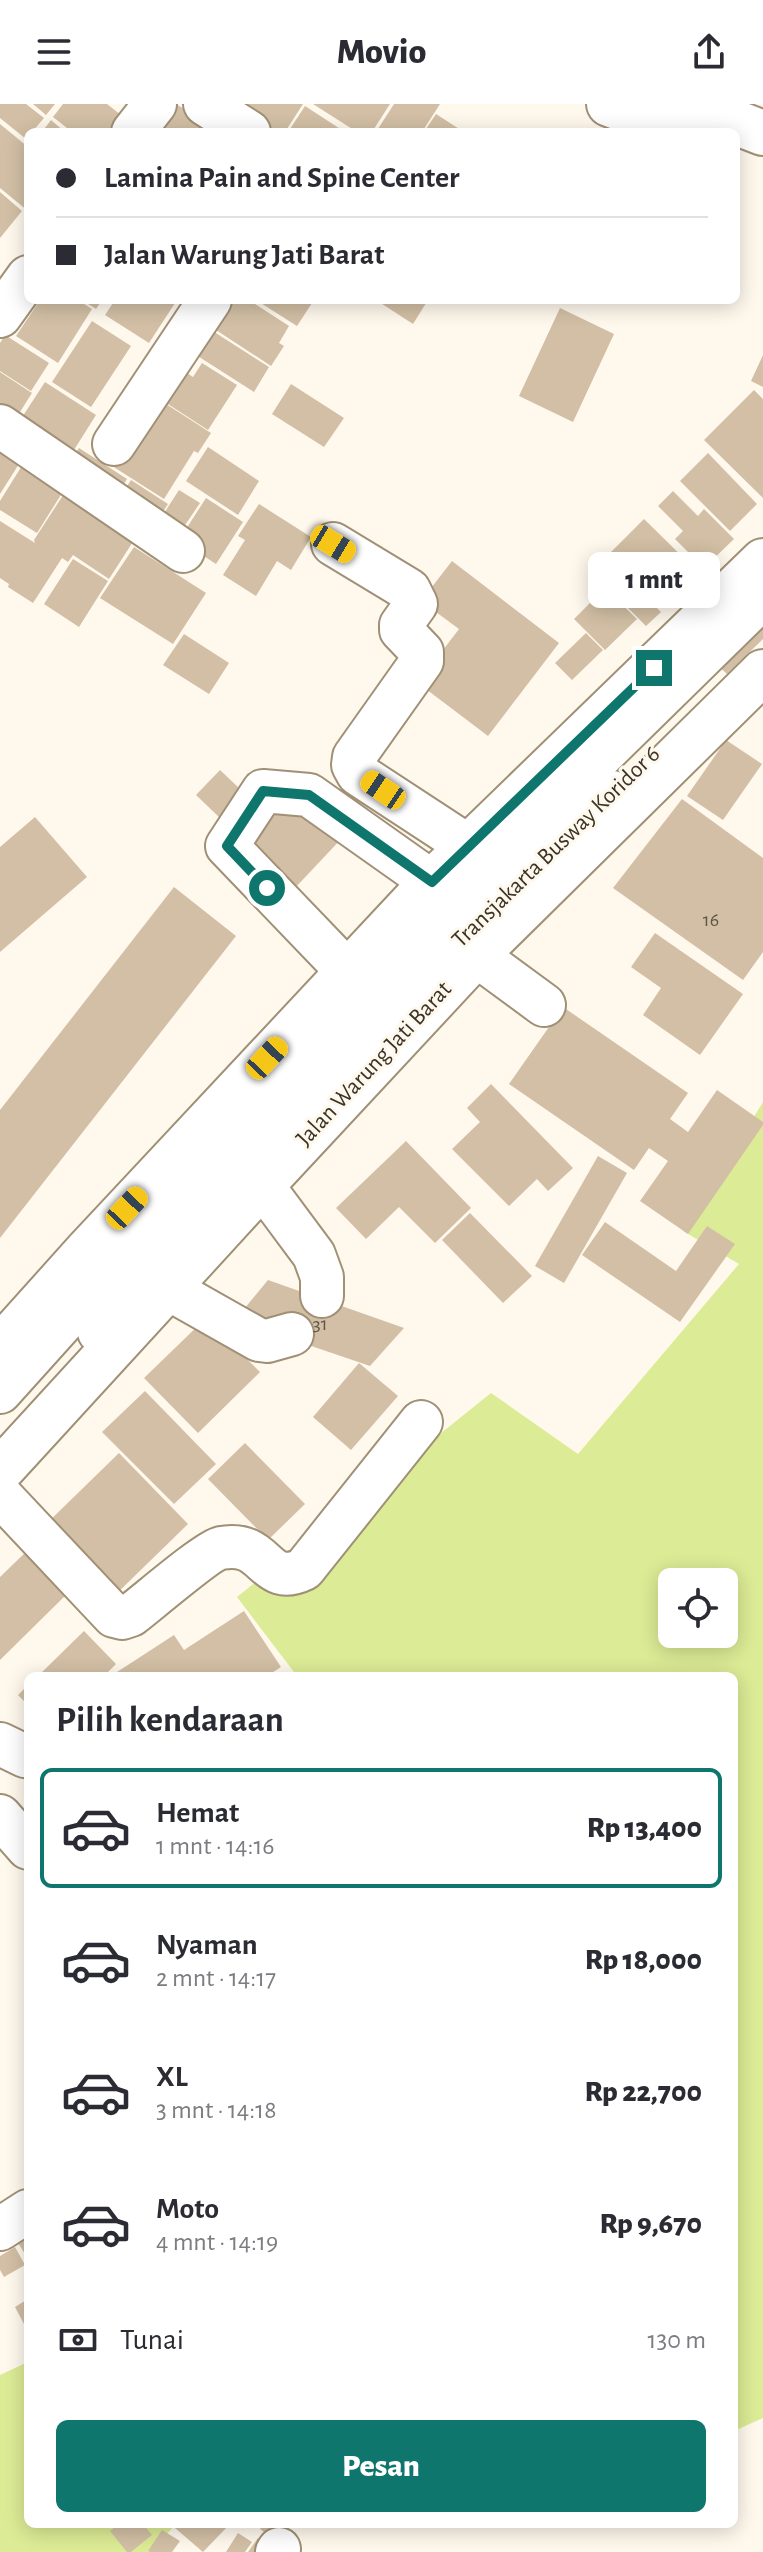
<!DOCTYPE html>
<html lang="id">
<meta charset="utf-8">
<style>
body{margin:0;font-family:"Alegreya Sans",sans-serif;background:#f7f7f7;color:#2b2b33;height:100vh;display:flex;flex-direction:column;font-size:30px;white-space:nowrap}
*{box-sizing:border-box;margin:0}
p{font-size:26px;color:#7c7c81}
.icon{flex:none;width:44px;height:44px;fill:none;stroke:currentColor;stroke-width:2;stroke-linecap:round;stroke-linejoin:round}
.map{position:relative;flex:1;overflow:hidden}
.sheet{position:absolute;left:24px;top:1568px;width:714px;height:856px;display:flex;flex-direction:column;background:#fff;border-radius:12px;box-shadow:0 4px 20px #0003}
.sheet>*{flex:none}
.hud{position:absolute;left:24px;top:24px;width:716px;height:176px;border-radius:12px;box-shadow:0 4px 20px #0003;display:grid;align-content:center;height:176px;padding:0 32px;background:#fff}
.tools{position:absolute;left:658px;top:1464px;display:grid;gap:16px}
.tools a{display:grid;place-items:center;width:80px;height:80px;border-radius:12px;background:#fff;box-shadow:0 4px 20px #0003;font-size:40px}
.end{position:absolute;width:36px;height:36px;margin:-18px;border:10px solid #0f766e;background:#fff;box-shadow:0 0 0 4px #fff}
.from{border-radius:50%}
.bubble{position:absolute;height:56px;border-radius:12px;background:#fff;box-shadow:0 4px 20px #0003;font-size:26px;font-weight:800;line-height:56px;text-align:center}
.car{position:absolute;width:24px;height:48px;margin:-24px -12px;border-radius:10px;box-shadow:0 0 6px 2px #0007;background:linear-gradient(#f5c518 24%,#345 0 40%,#f5c518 0 76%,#345 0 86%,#f5c518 0)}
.hud b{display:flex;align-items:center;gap:28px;height:76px;font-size:30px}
.hud b+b{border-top:2px solid #e1e1e2}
.hud i{width:20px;height:20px;background:#2b2b33}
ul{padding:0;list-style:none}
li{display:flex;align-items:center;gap:24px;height:120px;margin:0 16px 12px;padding:0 16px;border:4px solid transparent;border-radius:12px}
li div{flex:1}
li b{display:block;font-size:30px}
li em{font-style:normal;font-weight:800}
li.active{border-color:#0f766e}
li>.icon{width:72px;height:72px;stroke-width:1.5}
h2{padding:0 32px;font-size:36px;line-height:96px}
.pay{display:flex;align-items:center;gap:20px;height:88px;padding:0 32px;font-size:30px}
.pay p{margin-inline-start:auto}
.action{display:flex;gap:16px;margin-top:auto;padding:16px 32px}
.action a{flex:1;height:92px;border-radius:12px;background:#0f766e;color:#fff;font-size:32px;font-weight:800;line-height:92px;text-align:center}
header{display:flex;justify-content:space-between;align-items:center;height:104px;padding:0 32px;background:#fff;font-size:36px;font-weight:800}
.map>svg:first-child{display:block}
.green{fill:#dceb95;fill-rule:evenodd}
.building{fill:#d2bfa5}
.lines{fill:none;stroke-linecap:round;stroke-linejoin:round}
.minor-casing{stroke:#a09076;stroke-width:46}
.major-casing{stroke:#a09076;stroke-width:48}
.minor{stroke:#fff;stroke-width:42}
.major{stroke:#fff;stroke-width:44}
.route{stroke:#0f766e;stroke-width:10}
.labels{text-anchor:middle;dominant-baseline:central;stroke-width:6;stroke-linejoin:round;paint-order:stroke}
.number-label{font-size:20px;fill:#605747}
.street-label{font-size:24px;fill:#3a3428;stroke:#fff8ed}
</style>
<header><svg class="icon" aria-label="menu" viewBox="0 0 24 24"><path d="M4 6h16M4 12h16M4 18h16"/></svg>Movio<svg class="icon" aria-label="share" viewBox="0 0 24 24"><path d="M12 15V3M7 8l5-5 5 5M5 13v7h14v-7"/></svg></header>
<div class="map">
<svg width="763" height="2448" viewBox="0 0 763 2448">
<rect width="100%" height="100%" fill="#fff8ed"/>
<path class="green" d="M763,998V2314L734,2327V1572H297L237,1493L491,1289L578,1350L739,1160L683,1127ZM672,1478H724V1530H672Z
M28,2258V2420H176L150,2448H0V2271Z"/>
<path class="building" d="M0,0H26L44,14L32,28H28L26,35L0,14Z
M33,0H55L46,11Z
M63,0H107L121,11L107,28H72L53,13Z
M171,0H176L211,22L208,28H153Z
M244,0H303L285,28H253Z
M313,0H390L372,28H357Z
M394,0H440L422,28H376Z
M305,2L345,28H288Z
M436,10L464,28H424Z
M51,16L65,28H42Z
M0,20L28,43V107L0,84Z
M0,88L22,107L0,134Z
M40,196H78L92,205L58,259L16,232Z
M82,196H102L96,205Z
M115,196H177L149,239L105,211Z
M230,196H249L289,222L279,239L284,242L271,262L216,226L229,206L225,204Z
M256,196H314L297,222Z
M376,196H428L413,220Z
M560,204L614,230L573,318L519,292Z
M92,217L131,242L91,303L52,278Z
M208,224L269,263L254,288L193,249Z
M5,231L49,259L31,287L0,267V239Z
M763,251V283L751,277Z
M202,259L237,281L208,326L157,293L177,262L193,273Z
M0,268L32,289L13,319L0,311Z
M45,278L96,311L67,357L15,324Z
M291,280L344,314L324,343L272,310Z
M754,286L763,295V394L704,336Z
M152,291L211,329L198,349L194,347L164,395L109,360Z
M208,343L259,377L238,411L186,377Z
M79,344L127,375L115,395L66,363Z
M0,347L19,360L0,390Z
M708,349L757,400L730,427L680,377Z
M23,360L64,386L37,429L0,406V397Z
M131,376L168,400L155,420L118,396Z
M67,385L138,430L109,475L73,451L68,458L62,454L33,499L8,483L9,480L0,474V417L35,439L34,436Z
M179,386L200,399L179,430L159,417Z
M673,387L698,412L704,405L734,435L704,464L675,435L683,427L658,402Z
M206,394L243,418L216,460L179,436Z
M259,400L311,433L291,466L277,457L256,492L223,471L245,436L238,432Z
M644,415L698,468L664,501L611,448Z
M134,443L206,489L173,540L100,494Z
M73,455L108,477L79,523L44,500Z
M452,457L559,539L488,632L418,579L459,525L421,497Z
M615,462L661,508L646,522L601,477Z
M605,484L637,515L605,546L574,515Z
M763,503V535L727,570L710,554Z
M586,529L603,546L572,576L555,559Z
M184,530L229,559L209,590L163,561Z
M726,636L762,660L723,716L687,692Z
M220,666L260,704L284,678L343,733L294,785L196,691Z
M682,695L763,754V848L743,876L613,784Z
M35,713L87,773L0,848V743Z
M174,783L236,832L0,1134V1006Z
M655,829L743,890L700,951L643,911L661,884L631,863Z
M563,903L688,989L670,1015L688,1028L717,986L763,1018V1021L688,1130L640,1097L668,1057L649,1044L634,1066L509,980Z
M491,980L573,1064L548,1087L537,1075L509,1102L452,1045L480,1018L467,1004Z
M406,1037L471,1104L435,1139L399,1103L366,1135L336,1104Z
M598,1052L627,1069L564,1179L535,1162Z
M470,1109L532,1172L503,1199L442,1136Z
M605,1118L676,1167L707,1122L735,1140L680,1218L582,1151Z
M268,1176L404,1224L370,1262L235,1216Z
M206,1214L260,1268L198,1329L144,1274Z
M359,1259L398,1292L351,1346L313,1313Z
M145,1287L216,1360L174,1400L102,1328Z
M245,1339L305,1400L268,1436L208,1375Z
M119,1349L188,1420L110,1496L41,1425Z
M31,1443L72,1485L0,1556V1473Z
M244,1507L281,1563L267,1572H115L114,1570L174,1531L184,1546Z
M84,1527L116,1560L104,1572H38Z
M28,1581V1601L18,1591Z
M28,2108V2155L7,2121Z
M15,2143L25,2161L4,2173L0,2166V2152Z
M28,2195V2221L25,2222L15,2203Z
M119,2420H143L152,2431L131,2448H127L110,2427Z
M178,2420H225L228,2422L203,2448L175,2424Z
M264,2420H281L270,2433L260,2425Z
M162,2426L180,2437L172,2448H150L148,2447Z
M238,2429L252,2438L245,2448H226Z
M258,2434L273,2444L270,2448H248Z"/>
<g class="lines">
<defs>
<path id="minor" d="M205,0L249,28
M133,28L155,0
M0,212L28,173
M0,322L183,447
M114,340L210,196
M333,440L409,486L416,500L401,521V526L422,548V557L354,653L353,661L358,670L468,742
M476,851L544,901
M348,868L227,742L263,687L309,691L432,778
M262,1081L314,1151L322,1173V1192
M167,1184L259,1236L267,1237L292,1230
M99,1228C188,1127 276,1024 370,926C449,845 530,766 612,688
M0,1288L308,946L448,802L763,493
M0,1391L114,1512L122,1514L131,1511C147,1499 207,1447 221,1444C268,1435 263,1485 304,1465L421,1318
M0,1640L25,1652L28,1650
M0,1712L28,1744
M0,2125L28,2107
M277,2448L279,2445"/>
<path id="major" d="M609,0L682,28
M688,0L763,29
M0,1244L87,1147L432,778L763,457
M0,1367L262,1081L476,851L763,568"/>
</defs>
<use href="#minor" class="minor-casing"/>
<use href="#major" class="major-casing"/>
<use href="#minor" class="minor"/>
<use href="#major" class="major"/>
</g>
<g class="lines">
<path class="route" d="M267,784L227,742L263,687L309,691L432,778L654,564"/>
</g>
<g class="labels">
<g class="number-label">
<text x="711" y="816">16</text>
<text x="320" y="1220">31</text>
</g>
<g class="street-label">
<text transform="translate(556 743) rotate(-44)">Transjakarta Busway Koridor 6</text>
<text transform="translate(374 960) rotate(-47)">Jalan Warung Jati Barat</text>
</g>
</g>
</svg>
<div class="tools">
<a><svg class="icon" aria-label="locate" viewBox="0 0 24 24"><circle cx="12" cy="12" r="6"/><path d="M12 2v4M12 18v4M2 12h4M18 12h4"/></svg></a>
</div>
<i class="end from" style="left:267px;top:784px"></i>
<i class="end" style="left:654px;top:564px"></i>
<div class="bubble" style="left:588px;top:448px;width:132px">1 mnt</div>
<i class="car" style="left:333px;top:440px;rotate:121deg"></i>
<i class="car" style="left:383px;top:686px;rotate:304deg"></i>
<i class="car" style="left:267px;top:954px;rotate:43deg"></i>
<i class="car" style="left:127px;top:1104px;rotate:43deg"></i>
<div class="hud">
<b><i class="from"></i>Lamina Pain and Spine Center</b>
<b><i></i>Jalan Warung Jati Barat</b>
</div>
<section class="sheet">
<h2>Pilih kendaraan</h2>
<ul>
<li class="active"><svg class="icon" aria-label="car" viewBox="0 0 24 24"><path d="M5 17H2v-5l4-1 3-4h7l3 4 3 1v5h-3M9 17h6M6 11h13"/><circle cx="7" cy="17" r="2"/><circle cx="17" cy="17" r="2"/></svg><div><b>Hemat</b><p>1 mnt · 14:16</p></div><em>Rp 13,400</em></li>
<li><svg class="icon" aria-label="car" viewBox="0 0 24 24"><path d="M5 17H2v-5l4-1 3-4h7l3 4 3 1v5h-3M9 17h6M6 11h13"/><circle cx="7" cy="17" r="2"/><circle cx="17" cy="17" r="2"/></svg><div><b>Nyaman</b><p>2 mnt · 14:17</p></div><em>Rp 18,000</em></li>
<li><svg class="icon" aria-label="car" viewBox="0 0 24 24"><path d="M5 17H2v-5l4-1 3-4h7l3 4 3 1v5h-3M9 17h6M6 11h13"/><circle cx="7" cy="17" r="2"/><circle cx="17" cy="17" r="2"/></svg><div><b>XL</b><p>3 mnt · 14:18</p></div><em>Rp 22,700</em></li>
<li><svg class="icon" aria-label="car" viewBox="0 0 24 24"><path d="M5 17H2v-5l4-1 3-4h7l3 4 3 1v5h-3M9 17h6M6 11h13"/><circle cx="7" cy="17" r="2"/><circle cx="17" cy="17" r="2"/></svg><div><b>Moto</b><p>4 mnt · 14:19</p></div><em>Rp 9,670</em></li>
</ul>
<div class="pay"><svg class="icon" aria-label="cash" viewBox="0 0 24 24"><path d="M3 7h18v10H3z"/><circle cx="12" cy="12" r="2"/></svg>Tunai<p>130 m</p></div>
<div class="action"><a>Pesan</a></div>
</section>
</div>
